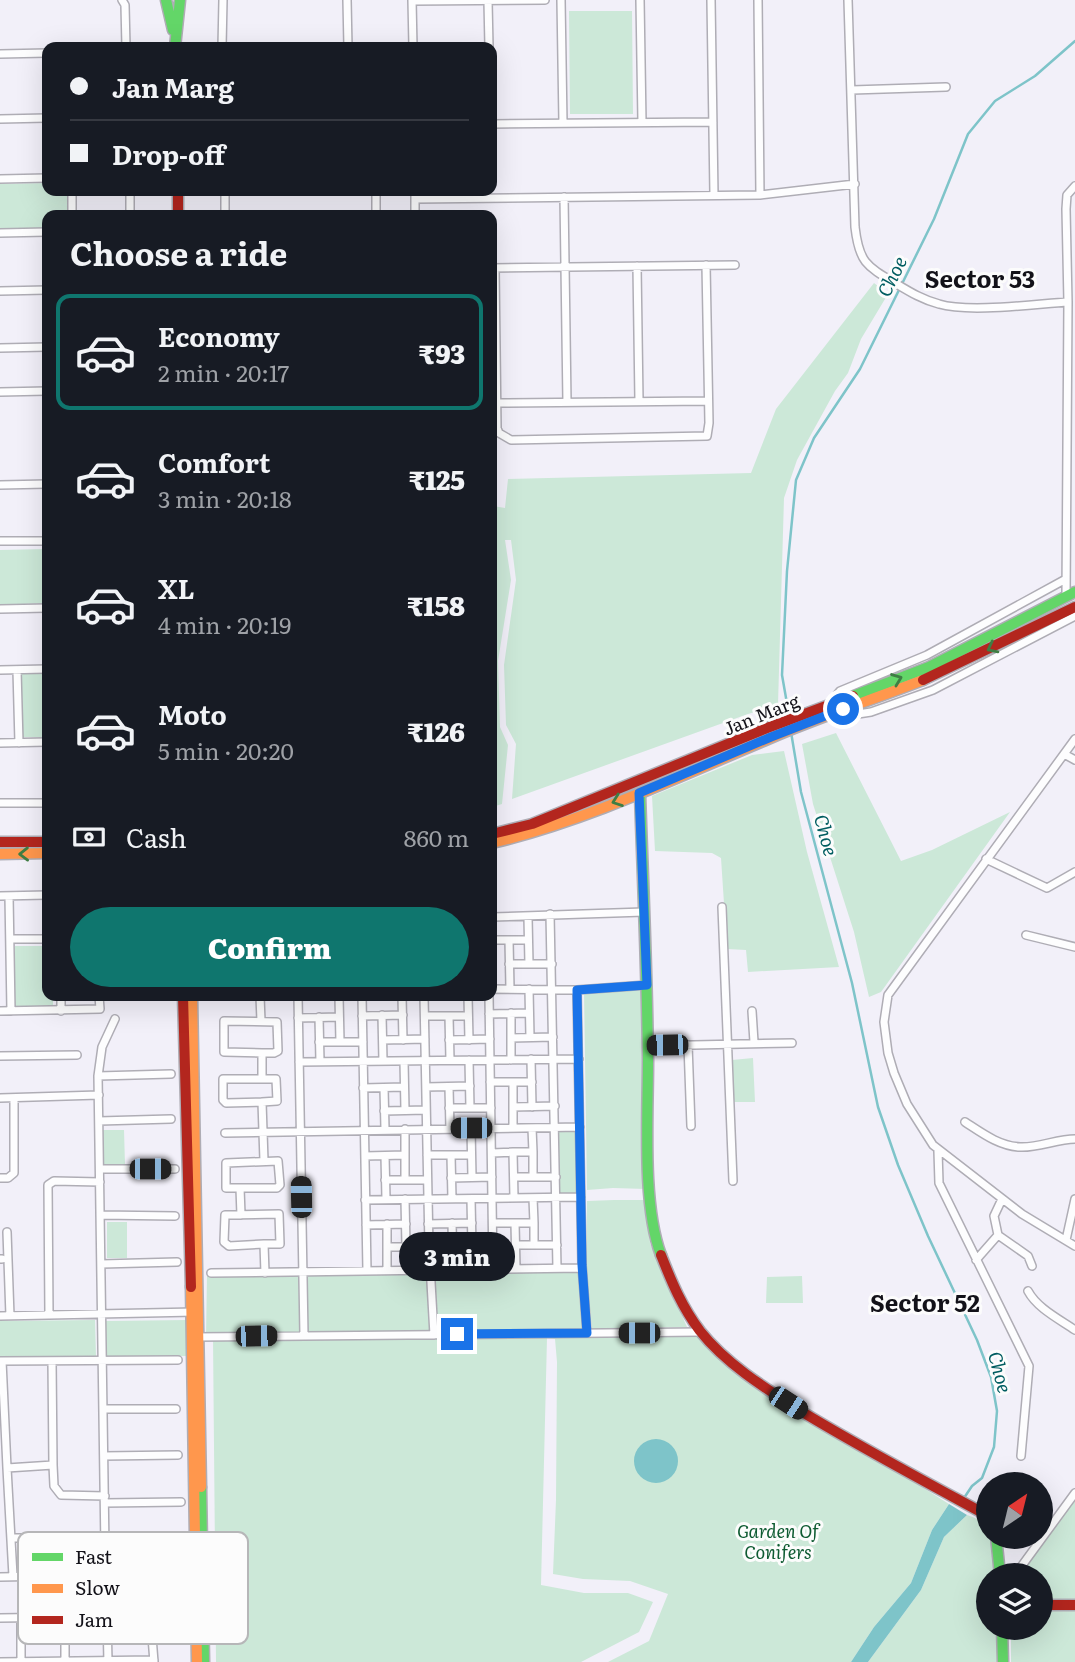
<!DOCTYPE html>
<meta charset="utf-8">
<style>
body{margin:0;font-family:Literata,serif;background:#20242c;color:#f1f3f6;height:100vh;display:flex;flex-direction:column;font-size:26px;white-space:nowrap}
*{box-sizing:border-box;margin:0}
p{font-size:23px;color:#9ea1a6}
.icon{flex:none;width:38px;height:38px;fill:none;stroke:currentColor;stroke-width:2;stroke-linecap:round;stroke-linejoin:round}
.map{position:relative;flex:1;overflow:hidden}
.drawer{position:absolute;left:42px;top:210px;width:455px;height:791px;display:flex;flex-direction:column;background:#171b24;border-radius:14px;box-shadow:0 7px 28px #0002}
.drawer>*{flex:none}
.top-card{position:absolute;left:42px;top:42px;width:455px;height:154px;border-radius:14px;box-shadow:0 7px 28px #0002;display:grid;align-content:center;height:154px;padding:0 28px;background:#171b24}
.needle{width:46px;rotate:35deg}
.buttons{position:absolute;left:976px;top:1472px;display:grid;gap:14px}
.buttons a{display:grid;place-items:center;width:77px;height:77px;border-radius:50%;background:#171b24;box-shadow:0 7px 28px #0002;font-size:35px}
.end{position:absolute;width:32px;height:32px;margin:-16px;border:9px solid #1a73e8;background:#fff;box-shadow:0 0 0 4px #fff}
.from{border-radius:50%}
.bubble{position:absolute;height:49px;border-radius:24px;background:#171b24;box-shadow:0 7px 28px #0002;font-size:23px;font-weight:800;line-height:49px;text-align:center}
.car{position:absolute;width:21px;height:42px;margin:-21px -10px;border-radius:9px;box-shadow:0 0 5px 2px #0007;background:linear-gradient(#222 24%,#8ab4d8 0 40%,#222 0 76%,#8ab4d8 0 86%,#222 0)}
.top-card b{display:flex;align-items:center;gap:24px;height:66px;font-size:26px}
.top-card b+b{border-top:2px solid #363941}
.top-card i{width:18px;height:18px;background:#f1f3f6}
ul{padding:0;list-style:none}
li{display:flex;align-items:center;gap:21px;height:116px;margin:0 14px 10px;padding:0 14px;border:4px solid transparent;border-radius:14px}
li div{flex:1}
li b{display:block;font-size:26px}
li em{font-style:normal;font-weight:800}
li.current{border-color:#0f766e}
li>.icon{width:63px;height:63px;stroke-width:1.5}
h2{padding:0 28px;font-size:32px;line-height:84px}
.pay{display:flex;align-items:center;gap:18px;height:77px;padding:0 28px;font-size:26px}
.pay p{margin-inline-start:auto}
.cta{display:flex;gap:14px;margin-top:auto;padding:14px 28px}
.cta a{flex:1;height:80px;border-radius:42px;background:#0f766e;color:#fff;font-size:28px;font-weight:800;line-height:80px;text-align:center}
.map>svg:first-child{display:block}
.green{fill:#cce8d8}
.water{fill:#7ec4c9}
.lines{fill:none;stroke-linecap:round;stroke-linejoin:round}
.stream{stroke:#7ec4c9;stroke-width:2.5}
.street-casing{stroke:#afadb5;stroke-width:10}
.fast-casing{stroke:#afadb5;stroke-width:13}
.slow-casing{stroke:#afadb5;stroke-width:13}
.jam-casing{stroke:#afadb5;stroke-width:13}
.street{stroke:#fdfdfe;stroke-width:7}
.fast{stroke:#63d668;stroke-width:10}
.slow{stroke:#ff974d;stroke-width:10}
.jam{stroke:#b3261e;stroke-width:10}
.oneway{stroke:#3f7e44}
.route{stroke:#1a73e8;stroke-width:9}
.labels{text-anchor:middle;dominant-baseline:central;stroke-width:6;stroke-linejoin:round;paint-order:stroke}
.street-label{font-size:18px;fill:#131219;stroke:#fcfcfc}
.park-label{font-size:18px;font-style:italic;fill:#0e5b32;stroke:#fcfcfc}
.water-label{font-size:19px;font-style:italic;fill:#015d61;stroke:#fcfcfc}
.district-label{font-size:24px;font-weight:bold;fill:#131219;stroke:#fcfcfc}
.key{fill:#fcfcfc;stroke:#b6b6b8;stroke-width:2}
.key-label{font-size:19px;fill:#131219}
</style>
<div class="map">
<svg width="1075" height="1662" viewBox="0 0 1075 1662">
<rect width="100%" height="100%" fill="#f2f0f9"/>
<path class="green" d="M569,11H632L633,114H570Z
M47,183V191H67L68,215H47V228L0,229V184Z
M874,283L888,294L861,339L848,373L835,391L797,460L784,498L778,705L748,714L512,799L516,744L506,725L504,665L516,580L511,540H505L511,580L498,661L500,727L508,745L502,804L492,807V517L493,506L505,508L508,479L751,473L776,409Z
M47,549V603L0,605V550Z
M47,672V737H23L21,673Z
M836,733L901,861L932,850L1010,812L881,992L869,997L854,932L813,804L802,744Z
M784,751L807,852L839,967L748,972L746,950L727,949L721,858L712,853L655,851L652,796L752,755Z
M15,946H47V996H53V1006H15Z
M641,990L643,1174L646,1189L613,1188L587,1190L584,992Z
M753,1058L755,1102H731L732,1060Z
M555,1127H580L581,1197H556Z
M103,1130H124L125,1165H103Z
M614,1200H645L650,1243L687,1327L592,1329L586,1272L587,1201Z
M107,1222H127V1258H107Z
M583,1270L584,1338L703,1336L733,1368L949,1504L932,1530L911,1583L874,1627L851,1662H608L649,1641L668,1594L630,1581L583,1579L553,1574L556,1500L557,1362L555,1339L547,1338L541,1585L584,1593H628L653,1602L639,1632L581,1662H216L213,1338L206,1337L207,1274Z
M802,1276L803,1303H766L767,1277Z
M95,1320L96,1356L0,1357V1321Z
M187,1320L188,1356L106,1357V1321Z
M1075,1493V1601L1041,1600V1575H1014Z
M967,1515C978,1519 989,1523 989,1536L992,1537L995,1575H989V1628H997L998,1662H868L921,1590L944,1537Z
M1075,1607V1662H1011V1628H1041V1608Z"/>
<path class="water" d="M634 1461a22 22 0 1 1 44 0a22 22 0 1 1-44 0Z
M949,1504L967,1515L944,1537L921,1590L868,1662H851L874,1627L911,1583L932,1530Z"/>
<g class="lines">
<path class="stream" d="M789,715L782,675L787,571L796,480L814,438L860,369L934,219L968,134L995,101L1035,76L1075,41
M791,732L801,792L852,983L878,1107L898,1165L928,1236L977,1340L991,1377L997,1411L994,1447L982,1478L972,1486L964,1498"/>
<defs>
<path id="street" d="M122,0L125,5L126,47
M347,0L348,47
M412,0L413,47
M561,0L563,123
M640,0L642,122
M711,0L714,195
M758,0L760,195
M848,0L855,227C859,262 866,266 895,283C910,292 923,300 939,304C969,313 1035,304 1068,302L1066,597
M412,1L545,0
M488,1L489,47
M222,47L223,0
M0,54L47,53
M852,90L946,87
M0,119L47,118
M492,124L713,122
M0,179L47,178
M72,191V215
M130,191V215
M225,191V215
M376,191V215
M415,191V215
M564,197L567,402
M415,199L760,195L855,184
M0,233L47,232
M637,266L639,401
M492,268L735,265
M495,268L497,428L499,433L511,440L707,436L709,423L706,265
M0,291L47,290
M1068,302L1066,209L1067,195L1075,186
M0,348L47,347
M0,392L47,391
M497,403L708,401
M0,485L47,484
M0,541H47
M0,609L47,608
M0,670L47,669
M17,670L19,743
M830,703L840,691L927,655L1066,579
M844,710L858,714L871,712L933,690L1075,616
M1075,739L888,995L884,1022L888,1053L894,1073L907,1104L933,1145L1022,1214L1075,1246
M0,743L47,742
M1064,754L1075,760
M0,803H47
M986,859L1047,888L1075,872
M0,896L47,895
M9,896L11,1011
M722,907L733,1181
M550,914L557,1268
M492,917L644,912
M528,917L529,964
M1026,935L1075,947
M10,939H47
M492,940H528
M509,940L510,989
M509,964H552
M492,989L577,990L647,985
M529,989L530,1037
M577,990L582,1265L587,1333
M61,996V1011
M260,996L261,1021
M298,996L304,1335
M339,996L340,1042
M362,996L367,1271
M402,996L403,1040
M424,996L429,1247L434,1335
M468,996L469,1040
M489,996L493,1268
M0,1011L100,1009L99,996
M752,1011L754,1042
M511,1013V1060
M489,1014L529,1013
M382,1015L383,1061
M362,1016L403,1015
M425,1016H468
M449,1016L450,1060
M319,1017L320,1062
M298,1018L339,1017
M511,1038L553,1037
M383,1040L425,1039
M449,1040L490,1039
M319,1042H363
M688,1045L691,1126
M647,1046L792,1043
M262,1053H274L278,1051L277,1022L224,1021V1052L262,1053V1078
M0,1056L77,1055
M531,1059L532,1107
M469,1060L470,1108
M404,1061L405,1110
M299,1062L579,1059
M98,1076L171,1074
M490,1082H532
M513,1082V1128
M426,1087L470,1086
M449,1087L450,1129
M363,1088L404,1087
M384,1088L385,1129
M0,1098L99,1095
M262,1102L277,1101L276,1079H223V1100L226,1103L262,1102L264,1161
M513,1107L555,1106
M449,1108H491
M384,1111L426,1110
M99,1121L171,1119
M965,1122C982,1133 999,1146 1020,1147C1038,1148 1057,1139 1075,1139
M471,1128L472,1177
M405,1129V1180
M225,1133L580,1127
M938,1151L939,1183L1029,1366L1021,1456
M533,1152V1177
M492,1153L513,1152
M427,1155H471
M451,1155L452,1199
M365,1156L405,1155
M385,1156L386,1199
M100,1169H175
M514,1177H556
M0,1178H8L14,1173V1098
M451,1178L492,1177
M385,1180H427
M240,1188H277L280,1185L278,1161L226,1163V1188H240L241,1215
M514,1198L513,1152H533L532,1128
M405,1199L406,1247
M471,1199L472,1247
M365,1200L581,1197
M100,1215L175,1216
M452,1223L453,1268
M493,1223H515
M534,1223V1245
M387,1224V1270
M428,1224L472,1223
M366,1225L406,1224
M7,1232L10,1316
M998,1235L1028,1256L1032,1266
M1066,1240L1075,1199
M264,1244H280L279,1214L225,1215L224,1242L229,1246L264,1244L265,1273
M515,1245H557
M387,1247H429
M453,1247L493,1246
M0,1259H2
M976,1260L998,1235L994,1216L1002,1199
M102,1264L177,1262
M516,1268L515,1223H534L533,1198
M211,1273L582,1268
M1028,1291C1037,1308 1059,1319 1075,1330
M49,1315L48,1185L54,1181L100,1182
M0,1316L195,1312
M195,1337L701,1332
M0,1361L178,1360
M2,1361L7,1468
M103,1409H176
M104,1456L178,1455
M53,1465L54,1486L61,1495L105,1496
M105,1503L181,1502
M13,1538H105
M105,1548H177
M1012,1575L1018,1571L1075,1493
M13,1576L7,1468L53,1465L52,1361
M0,1577L106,1575
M65,1617V1662
M106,1617L98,1076L102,1047L115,1019
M107,1617L108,1662
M0,1618L144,1616L151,1624L154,1662
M21,1618V1662
M0,1662L154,1660"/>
<path id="fast" d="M166,0L173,30
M175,47L180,0
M853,696L929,667L1075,592
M640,794C643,883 647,971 648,1060C648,1116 642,1205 661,1255
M201,1487L204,1662
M996,1536L1000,1575
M1002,1628L1003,1662"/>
<path id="slow" d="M492,843C588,820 677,777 768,739C818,717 872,700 923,680
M0,854L47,853
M192,996L201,1487
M191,1287L197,1662"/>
<path id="jam" d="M178,191V215
M923,680L1075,607
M492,834L532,824L767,728L853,696
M0,842H47
M183,996L191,1287
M661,1255C672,1283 682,1307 700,1331C727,1365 768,1390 804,1413C862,1448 922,1480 981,1512L989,1522
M1041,1605H1075"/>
</defs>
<use href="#street" class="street-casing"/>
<use href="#fast" class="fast-casing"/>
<use href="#slow" class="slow-casing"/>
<use href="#jam" class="jam-casing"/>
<use href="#street" class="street"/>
<use href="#fast" class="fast"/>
<use href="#slow" class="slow"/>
<use href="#jam" class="jam"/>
</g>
<defs><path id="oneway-chevron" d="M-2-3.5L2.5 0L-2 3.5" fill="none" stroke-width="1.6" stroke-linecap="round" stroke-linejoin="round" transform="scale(1.75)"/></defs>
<g class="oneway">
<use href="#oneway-chevron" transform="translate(992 648) rotate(153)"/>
<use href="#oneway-chevron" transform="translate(897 679) rotate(-21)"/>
<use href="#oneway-chevron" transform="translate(617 801) rotate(160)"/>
<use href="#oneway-chevron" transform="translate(24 854) rotate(179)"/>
</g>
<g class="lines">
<path class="route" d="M457,1334L587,1333L582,1265L577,990L647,985L639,793L771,737L843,709"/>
</g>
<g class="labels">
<g class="street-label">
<text transform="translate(761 714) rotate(-22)">Jan Marg</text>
</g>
<g class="park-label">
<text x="778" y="1530">Garden Of<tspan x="778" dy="21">Conifers</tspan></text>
</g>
<g class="water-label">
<text transform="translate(891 276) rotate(-64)">Choe</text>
<text transform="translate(827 835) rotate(75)">Choe</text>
<text transform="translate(1001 1372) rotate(75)">Choe</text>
</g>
<g class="district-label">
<text x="980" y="277">Sector 53</text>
<text x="925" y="1301">Sector 52</text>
</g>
</g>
<rect x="18" y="1532" width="230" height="112" rx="10" class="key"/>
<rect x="32" y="1553" width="31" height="8" fill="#63d668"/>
<rect x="32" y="1584" width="31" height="9" fill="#ff974d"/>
<rect x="32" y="1616" width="31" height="8" fill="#b3261e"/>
<g class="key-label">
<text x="75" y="1564">Fast</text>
<text x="75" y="1595">Slow</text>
<text x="75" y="1627">Jam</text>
</g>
</svg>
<div class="buttons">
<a><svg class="needle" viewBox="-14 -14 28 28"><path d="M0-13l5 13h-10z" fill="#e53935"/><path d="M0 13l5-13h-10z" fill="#9ea1a6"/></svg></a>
<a><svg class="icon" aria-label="layers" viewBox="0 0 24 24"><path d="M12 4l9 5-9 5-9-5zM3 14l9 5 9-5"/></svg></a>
</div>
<i class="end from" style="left:843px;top:709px"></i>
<i class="end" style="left:457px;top:1334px"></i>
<div class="bubble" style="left:399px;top:1232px;width:116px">3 min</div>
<i class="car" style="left:667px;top:1045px;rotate:269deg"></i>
<i class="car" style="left:471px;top:1128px;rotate:270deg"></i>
<i class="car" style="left:150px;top:1169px;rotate:90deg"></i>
<i class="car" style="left:301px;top:1197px;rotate:359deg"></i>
<i class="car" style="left:639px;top:1333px;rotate:270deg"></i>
<i class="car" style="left:256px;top:1336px;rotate:89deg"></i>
<i class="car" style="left:788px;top:1403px;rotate:123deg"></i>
<div class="top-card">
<b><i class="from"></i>Jan Marg</b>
<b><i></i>Drop-off</b>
</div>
<section class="drawer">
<h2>Choose a ride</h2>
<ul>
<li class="current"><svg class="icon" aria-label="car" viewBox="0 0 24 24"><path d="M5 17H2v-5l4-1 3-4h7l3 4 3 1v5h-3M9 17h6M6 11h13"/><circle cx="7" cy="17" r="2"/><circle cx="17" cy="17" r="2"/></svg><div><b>Economy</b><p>2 min · 20:17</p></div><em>₹93</em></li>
<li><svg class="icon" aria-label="car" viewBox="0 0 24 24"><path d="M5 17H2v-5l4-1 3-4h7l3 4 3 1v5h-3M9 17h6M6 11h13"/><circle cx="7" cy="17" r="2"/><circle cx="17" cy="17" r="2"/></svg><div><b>Comfort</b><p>3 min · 20:18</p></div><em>₹125</em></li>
<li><svg class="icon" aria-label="car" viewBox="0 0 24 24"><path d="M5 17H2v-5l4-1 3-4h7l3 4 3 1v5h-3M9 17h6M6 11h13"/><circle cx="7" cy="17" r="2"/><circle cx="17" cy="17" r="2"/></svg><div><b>XL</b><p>4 min · 20:19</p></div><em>₹158</em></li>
<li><svg class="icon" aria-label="car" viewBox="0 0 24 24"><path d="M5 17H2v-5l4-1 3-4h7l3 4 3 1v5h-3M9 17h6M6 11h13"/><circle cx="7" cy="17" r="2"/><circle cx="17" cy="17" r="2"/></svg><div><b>Moto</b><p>5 min · 20:20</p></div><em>₹126</em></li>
</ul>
<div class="pay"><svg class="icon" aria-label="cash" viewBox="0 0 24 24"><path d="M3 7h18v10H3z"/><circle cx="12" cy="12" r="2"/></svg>Cash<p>860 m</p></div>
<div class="cta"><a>Confirm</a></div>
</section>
</div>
